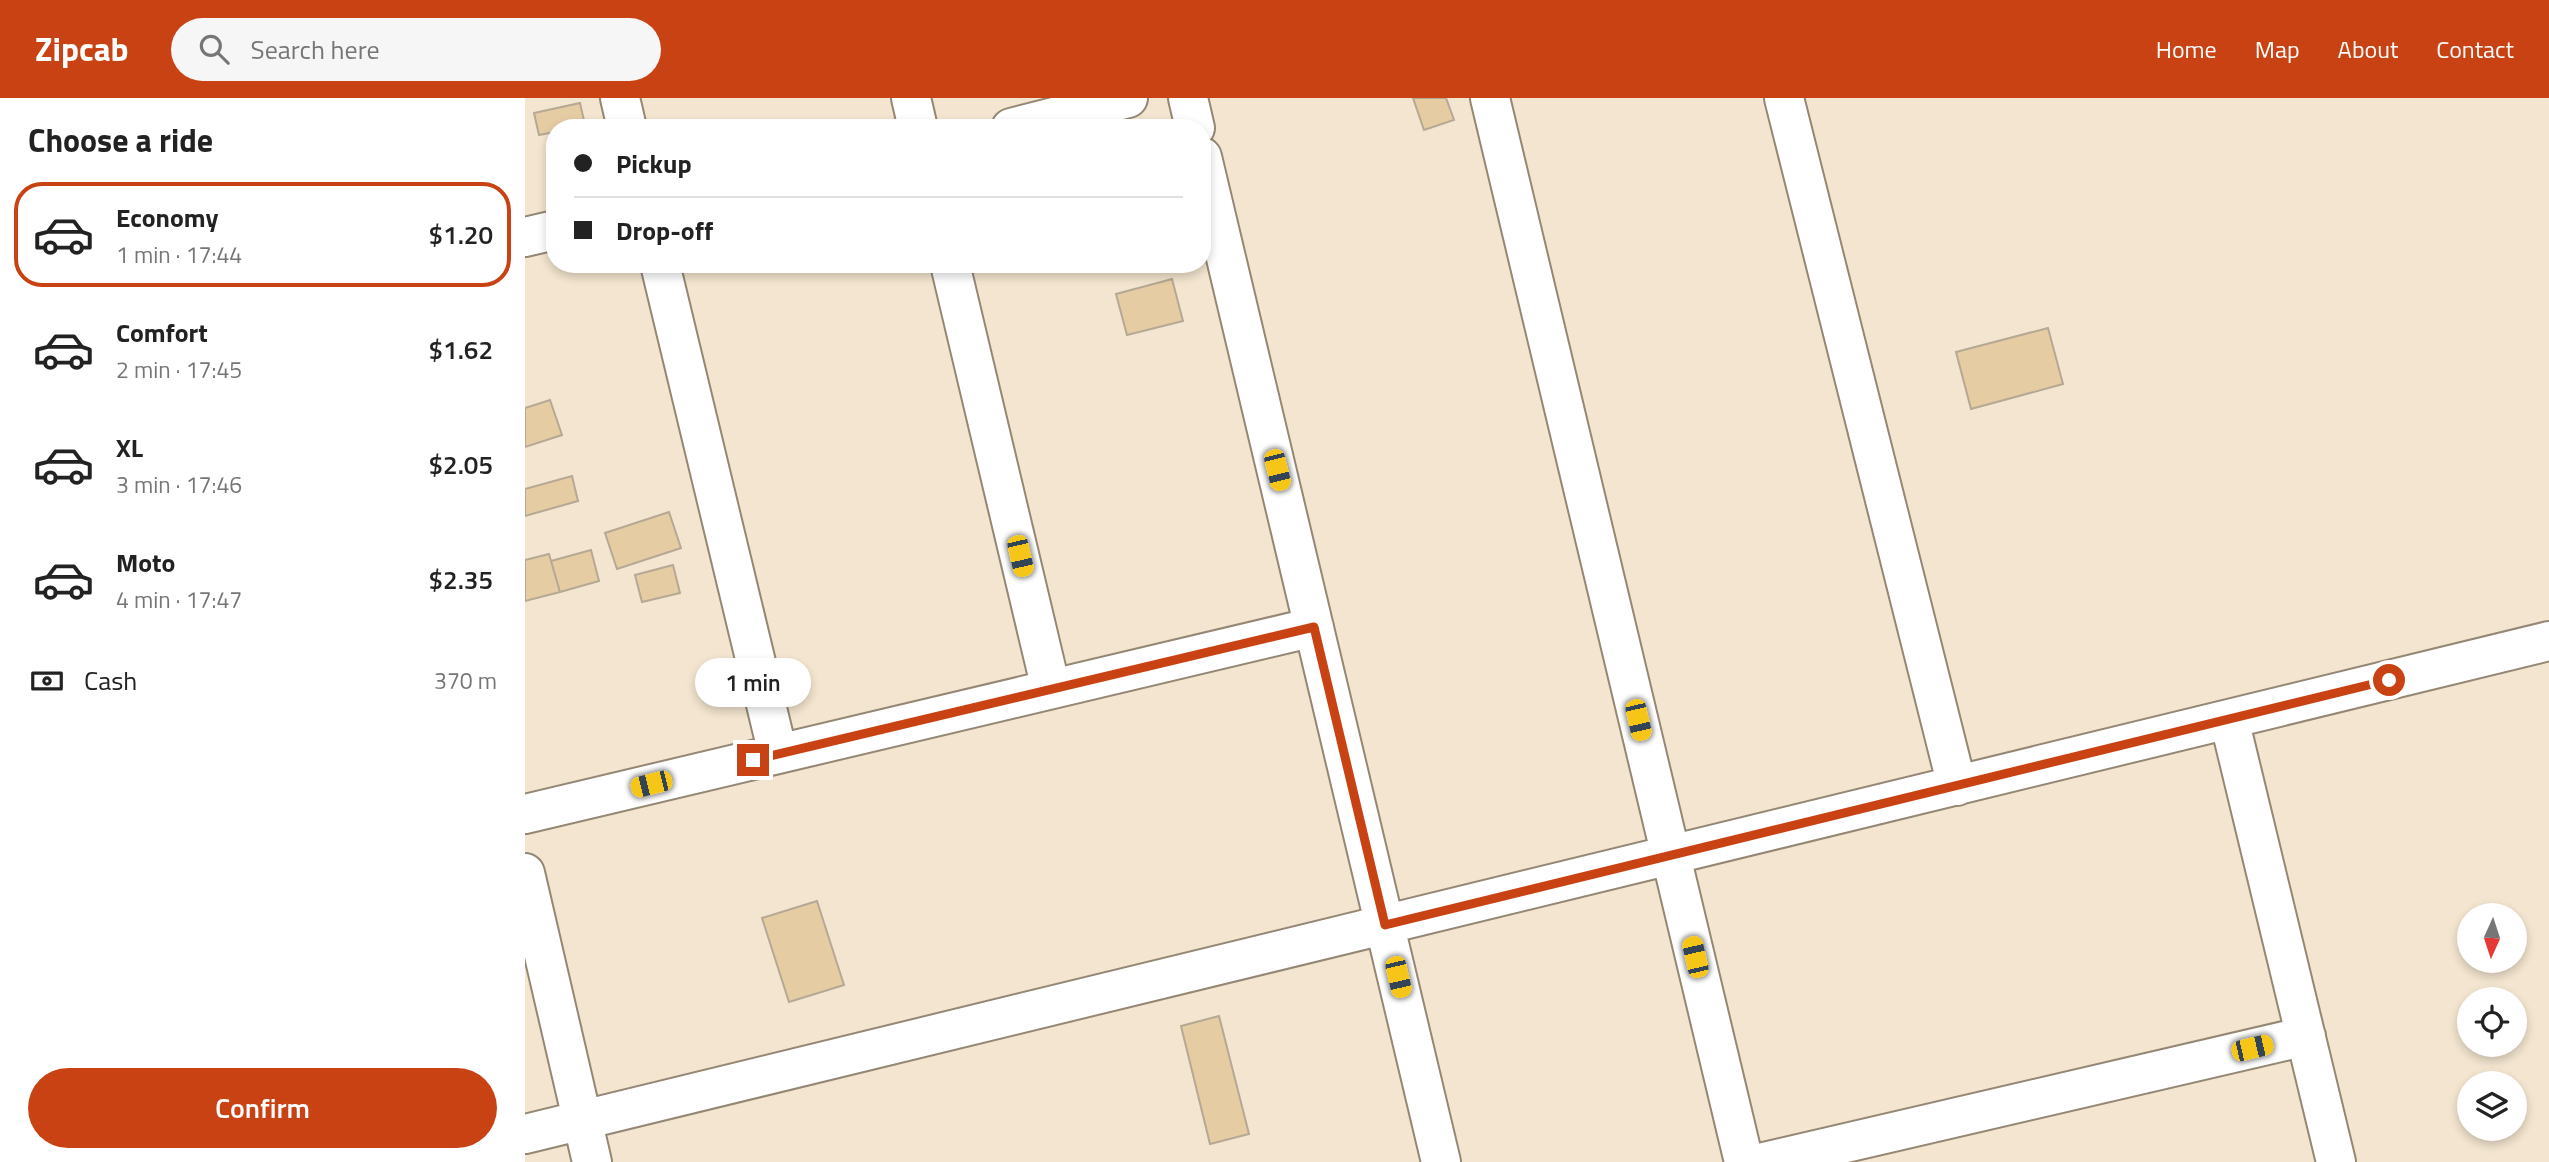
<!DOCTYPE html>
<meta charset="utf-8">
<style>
body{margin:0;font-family:"Titillium Web",sans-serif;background:#f6f6f6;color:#222;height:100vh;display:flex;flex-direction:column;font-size:26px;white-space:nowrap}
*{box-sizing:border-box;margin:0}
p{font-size:23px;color:#767676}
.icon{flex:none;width:38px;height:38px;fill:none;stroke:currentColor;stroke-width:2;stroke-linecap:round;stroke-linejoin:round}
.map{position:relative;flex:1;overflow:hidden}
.side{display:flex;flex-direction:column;background:#fff;width:525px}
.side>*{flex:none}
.top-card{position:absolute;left:21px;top:21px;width:665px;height:154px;border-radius:28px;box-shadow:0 4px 10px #0003;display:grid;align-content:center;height:154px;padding:0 28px;background:#fff}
.needle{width:46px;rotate:183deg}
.tools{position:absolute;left:1932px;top:805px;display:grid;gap:14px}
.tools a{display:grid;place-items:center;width:70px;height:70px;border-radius:50%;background:#fff;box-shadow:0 4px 10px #0003;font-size:35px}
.end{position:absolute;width:32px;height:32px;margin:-16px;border:9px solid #c94213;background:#fff;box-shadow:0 0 0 4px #fff}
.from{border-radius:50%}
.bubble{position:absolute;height:49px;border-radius:24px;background:#fff;box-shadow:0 4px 10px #0003;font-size:23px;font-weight:600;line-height:49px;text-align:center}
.car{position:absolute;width:21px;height:42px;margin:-21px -10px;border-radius:9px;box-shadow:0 0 5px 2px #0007;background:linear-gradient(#f5c518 24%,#345 0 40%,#f5c518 0 76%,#345 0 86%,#f5c518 0)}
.top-card b{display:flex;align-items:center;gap:24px;height:66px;font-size:26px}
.top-card b+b{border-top:2px solid #e0e0e0}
.top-card i{width:18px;height:18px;background:#222}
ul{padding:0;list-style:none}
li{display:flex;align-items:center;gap:21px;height:105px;margin:0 14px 10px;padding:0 14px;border:4px solid transparent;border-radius:28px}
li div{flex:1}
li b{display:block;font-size:26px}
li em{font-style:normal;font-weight:600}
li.current{border-color:#c94213}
li>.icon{width:63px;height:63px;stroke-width:1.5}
h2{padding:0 28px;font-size:32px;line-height:84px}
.pay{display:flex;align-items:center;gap:18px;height:77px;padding:0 28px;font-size:26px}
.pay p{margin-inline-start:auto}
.button{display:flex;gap:14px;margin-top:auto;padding:14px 28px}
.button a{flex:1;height:80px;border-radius:42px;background:#c94213;color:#fff;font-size:28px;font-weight:600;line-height:80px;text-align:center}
header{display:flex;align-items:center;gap:42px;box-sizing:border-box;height:98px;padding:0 35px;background:#c94213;color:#fff}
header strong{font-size:33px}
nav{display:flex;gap:38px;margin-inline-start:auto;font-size:24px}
.search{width:490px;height:63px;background:#f6f6f6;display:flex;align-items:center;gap:18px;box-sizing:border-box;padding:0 24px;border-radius:38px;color:#767676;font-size:26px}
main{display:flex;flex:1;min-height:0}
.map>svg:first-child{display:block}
.building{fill:#e6cca3;stroke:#b5a894;stroke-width:2}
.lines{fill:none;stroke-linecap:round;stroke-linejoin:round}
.minor-casing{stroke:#948774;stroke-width:42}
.minor{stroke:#fff;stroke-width:38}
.route{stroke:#c94213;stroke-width:9}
</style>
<header>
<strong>Zipcab</strong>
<div class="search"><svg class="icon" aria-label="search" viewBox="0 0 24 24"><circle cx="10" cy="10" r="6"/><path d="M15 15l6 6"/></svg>Search here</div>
<nav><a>Home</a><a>Map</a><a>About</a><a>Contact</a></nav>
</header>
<main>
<section class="side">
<h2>Choose a ride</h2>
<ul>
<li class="current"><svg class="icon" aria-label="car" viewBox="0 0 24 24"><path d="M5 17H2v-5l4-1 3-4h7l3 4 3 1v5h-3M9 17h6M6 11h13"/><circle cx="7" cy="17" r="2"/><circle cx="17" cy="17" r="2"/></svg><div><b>Economy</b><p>1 min · 17:44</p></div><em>$1.20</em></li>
<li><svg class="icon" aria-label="car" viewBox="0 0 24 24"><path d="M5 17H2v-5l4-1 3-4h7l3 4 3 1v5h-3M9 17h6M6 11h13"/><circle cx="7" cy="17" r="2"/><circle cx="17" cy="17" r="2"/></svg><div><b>Comfort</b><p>2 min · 17:45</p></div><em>$1.62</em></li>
<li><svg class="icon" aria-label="car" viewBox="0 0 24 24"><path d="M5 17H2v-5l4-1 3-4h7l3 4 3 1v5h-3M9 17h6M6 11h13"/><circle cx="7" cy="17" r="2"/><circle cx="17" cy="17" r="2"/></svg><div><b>XL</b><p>3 min · 17:46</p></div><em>$2.05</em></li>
<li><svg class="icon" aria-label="car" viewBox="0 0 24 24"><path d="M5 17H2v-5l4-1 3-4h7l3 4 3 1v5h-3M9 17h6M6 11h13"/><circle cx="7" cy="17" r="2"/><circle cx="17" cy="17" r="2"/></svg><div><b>Moto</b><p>4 min · 17:47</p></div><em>$2.35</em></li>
</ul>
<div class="pay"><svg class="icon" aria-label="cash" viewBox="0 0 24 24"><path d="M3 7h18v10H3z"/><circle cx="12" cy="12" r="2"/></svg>Cash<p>370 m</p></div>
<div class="button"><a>Confirm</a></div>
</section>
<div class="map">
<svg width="2024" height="1064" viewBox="0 0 2024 1064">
<rect width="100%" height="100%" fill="#f3e5cf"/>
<path class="building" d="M888,0H921L929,22L899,32Z
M55,5L60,27L30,30V34L14,37L9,15Z
M647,181L658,223L602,237L591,196Z
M1523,230L1538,286L1446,311L1431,254Z
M25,302L37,337L0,349V310Z
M47,378L53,403L0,418V391Z
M144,414L156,450L92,471L80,435Z
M66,452L74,483L35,494L26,463Z
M24,456L35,494L0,503V462Z
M148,467L155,495L117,504L110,477Z
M292,803L319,887L264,904L237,820Z
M694,918L724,1036L685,1046L656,928Z"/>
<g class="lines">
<defs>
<path id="minor" d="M95,0L102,30
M386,0L393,30
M663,0L670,30
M965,0L1219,1064
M1259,0L1432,688
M486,30L603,0
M677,59L916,1064
M0,139L30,132
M135,166L253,656
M425,166L526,591
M1704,621L1811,1064
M0,716L789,529
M0,775L67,1064
M0,1036L2024,543
M1239,1064L1781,938"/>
</defs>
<use href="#minor" class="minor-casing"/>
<use href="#minor" class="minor"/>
</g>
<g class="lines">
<path class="route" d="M228,662L789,529L860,827L1864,582"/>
</g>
</svg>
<div class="tools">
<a><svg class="needle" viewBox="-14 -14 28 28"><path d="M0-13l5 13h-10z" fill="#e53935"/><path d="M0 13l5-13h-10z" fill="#767676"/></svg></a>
<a><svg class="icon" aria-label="locate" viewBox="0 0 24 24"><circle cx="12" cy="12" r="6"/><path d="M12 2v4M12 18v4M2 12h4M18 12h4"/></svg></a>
<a><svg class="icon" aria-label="layers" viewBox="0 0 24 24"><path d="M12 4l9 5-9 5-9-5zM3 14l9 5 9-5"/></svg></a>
</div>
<i class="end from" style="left:1864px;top:582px"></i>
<i class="end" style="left:228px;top:662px"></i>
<div class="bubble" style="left:170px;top:560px;width:116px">1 min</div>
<i class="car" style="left:752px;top:372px;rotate:166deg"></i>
<i class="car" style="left:495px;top:458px;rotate:167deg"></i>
<i class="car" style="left:1113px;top:622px;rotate:167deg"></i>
<i class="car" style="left:126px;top:686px;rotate:256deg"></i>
<i class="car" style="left:1170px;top:859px;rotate:347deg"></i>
<i class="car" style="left:873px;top:879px;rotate:167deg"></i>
<i class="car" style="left:1727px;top:950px;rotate:77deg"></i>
<div class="top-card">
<b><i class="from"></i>Pickup</b>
<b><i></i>Drop-off</b>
</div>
</div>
</main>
